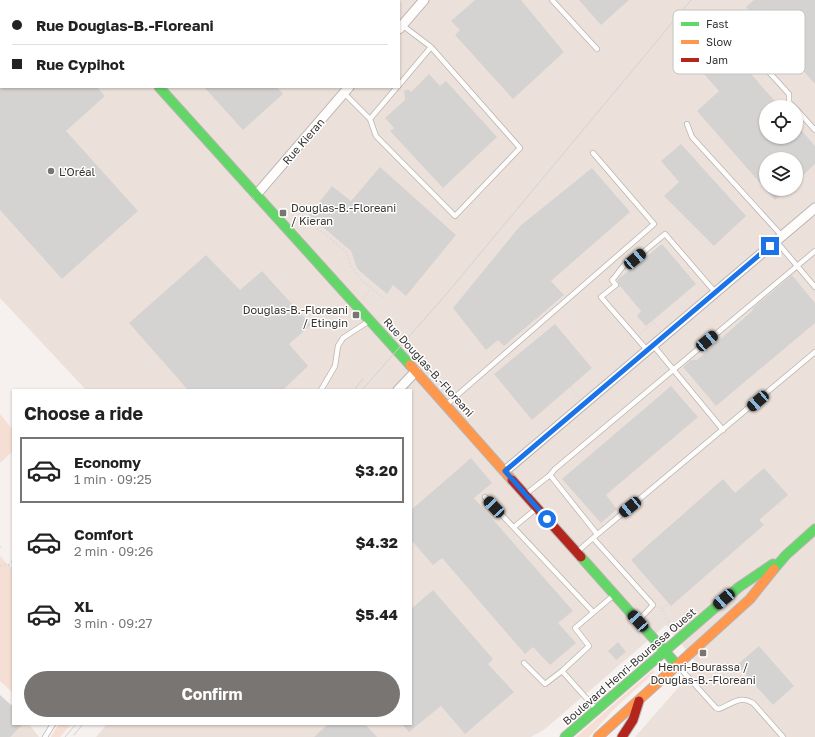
<!DOCTYPE html>
<meta charset="utf-8">
<style>
body{margin:0;font-family:"Golos Text",sans-serif;background:#f6f6f6;color:#222;height:100vh;display:flex;flex-direction:column;font-size:15px;white-space:nowrap}
*{box-sizing:border-box;margin:0}
p{font-size:13px;color:#767676}
.icon{flex:none;width:22px;height:22px;fill:none;stroke:currentColor;stroke-width:2;stroke-linecap:round;stroke-linejoin:round}
.map{position:relative;flex:1;overflow:hidden}
.sheet{position:absolute;left:12px;top:389px;width:400px;height:336px;display:flex;flex-direction:column;background:#fff;border-radius:0px;box-shadow:0 1px 3px #0004}
.sheet>*{flex:none}
.guide{position:absolute;left:0px;top:0px;width:400px;height:88px;box-shadow:0 1px 3px #0004;display:grid;align-content:center;height:88px;padding:0 12px;background:#fff}
.tools{position:absolute;left:759px;top:100px;display:grid;gap:8px}
.tools a{display:grid;place-items:center;width:44px;height:44px;border-radius:50%;background:#fff;box-shadow:0 1px 3px #0004;font-size:20px}
.end{position:absolute;width:18px;height:18px;margin:-9px;border:5px solid #1a73e8;background:#fff;box-shadow:0 0 0 2px #fff}
.from{border-radius:50%}
.car{position:absolute;width:12px;height:24px;margin:-12px -6px;border-radius:5px;box-shadow:0 0 3px 1px #0007;background:linear-gradient(#222 24%,#8ab4d8 0 40%,#222 0 76%,#8ab4d8 0 86%,#222 0)}
.guide b{display:flex;align-items:center;gap:14px;height:38px;font-size:15px}
.guide b+b{border-top:1px solid #e0e0e0}
.guide i{width:10px;height:10px;background:#222}
ul{padding:0;list-style:none}
li{display:flex;align-items:center;gap:12px;height:66px;margin:0 8px 6px;padding:0 4px;border:2px solid transparent;border-radius:0px}
li div{flex:1}
li b{display:block;font-size:15px}
li em{font-style:normal;font-weight:700}
li.on{border-color:#797572}
li>.icon{width:36px;height:36px;stroke-width:1.5}
h2{padding:0 12px;font-size:18px;line-height:48px}
.primary-button{display:flex;gap:8px;margin-top:auto;padding:8px 12px}
.primary-button a{flex:1;height:46px;border-radius:24px;background:#797572;color:#fff;font-size:16px;font-weight:700;line-height:46px;text-align:center}
.map>svg:first-child{display:block}
.built{fill:#ece1da;fill-rule:evenodd}
.green{fill:#f5dfd4}
.building{fill:#d4d3d2}
.lines{fill:none;stroke-linecap:round;stroke-linejoin:round}
.lane-casing{stroke:#b8b4b3;stroke-width:6}
.street-casing{stroke:#b8b4b3;stroke-width:11}
.fast-casing{stroke:#b8b4b3;stroke-width:11}
.slow-casing{stroke:#b8b4b3;stroke-width:11}
.jam-casing{stroke:#b8b4b3;stroke-width:11}
.path{stroke:#dcdad9;stroke-width:1.5;stroke-dasharray:2 2;stroke-linecap:butt}
.lane{stroke:#fefdfc;stroke-width:4.5}
.street{stroke:#fefdfc;stroke-width:9}
.fast{stroke:#63d668;stroke-width:9}
.slow{stroke:#ff974d;stroke-width:9}
.jam{stroke:#b3261e;stroke-width:9}
.tram{stroke:#d3d2d0;stroke-width:1}
.route{stroke:#1a73e8;stroke-width:5}
.poi-dot{fill:#797572;stroke:#fff;stroke-width:1.5}
.labels{text-anchor:middle;dominant-baseline:central;stroke-width:3;stroke-linejoin:round;paint-order:stroke}
.street-label{font-size:11px;fill:#363230;stroke:#fff}
.poi-label{font-size:11px;fill:#363230;stroke:#fff;text-anchor:start}
.key{fill:#fff;stroke:#c3c2c1;stroke-width:1}
.key-label{font-size:11px;fill:#363230}
</style>
<div class="map">
<svg width="815" height="737" viewBox="0 0 815 737">
<rect width="100%" height="100%" fill="#f6f1ee"/>
<path class="built" d="M0,0H815V737H635L698,665L666,625L545,729L531,737H96L107,724H411V390H86L0,298ZM1,1H399V87H1ZM766,107H796V137H766ZM766,159H796V189H766Z
M0,696L13,706V724H29L39,737H0Z"/>
<path class="green" d="M0,414L13,430V451L0,463Z
M0,556L13,570V693L0,681Z
M653,670L655,672L615,708L589,737H576Z
M59,724H71L60,737H51Z"/>
<path class="building" d="M475,0H521L564,52L513,99L455,35L460,30L451,21Z
M579,0H629L601,25Z
M754,0H815V84L746,7Z
M723,42L780,107H766V137H796V124L815,146V164L796,182V159H766V189H788L775,200L697,111L719,91L697,66Z
M429,74L440,86L446,81L497,137L443,188L390,131L394,128L385,118L405,100L404,91L408,89L411,92Z
M0,87H97L105,96L66,131L138,211L62,279L0,210Z
M204,87H277L283,94L243,130Z
M681,144L746,216L714,246L664,196L679,182L661,161Z
M380,167L456,235L406,296L393,285L387,294L362,273L357,268L351,251L309,215L332,186L351,201Z
M592,168L630,212L551,281L564,295L504,346L498,340L486,350L453,308L520,226Z
M662,244L696,284L646,326L637,316L641,311L620,286L617,280Z
M206,255L240,290L262,271L311,325L289,344L308,366L283,390H188L129,323Z
M792,275L815,303V323L716,406L683,367L691,360H697L752,311L753,308Z
M555,324L592,368L532,420L494,374Z
M671,386L698,417L606,495L617,509L601,523L562,479Z
M471,458L492,483L474,498L573,611L558,623L576,643L550,665L533,647L525,654L442,558L433,565L411,540V510Z
M764,468L788,495L759,520L764,525L671,606L631,560L723,479L735,493Z
M433,590L493,659L488,664L514,692L465,734L441,706L409,732L402,724H411V609Z
M618,642L626,652L616,660L608,651Z
M759,646L794,686L773,705L737,665Z
M0,695L13,707V724H23L10,737H0Z
M328,724H365L377,737H314Z"/>
<g class="lines">
<defs>
<path id="lane" d="M552,0L597,49
M725,24L789,94V102L794,107
M399,85L431,47
M344,93L370,119L376,136L455,216L520,148L431,47L402,25
M796,109L815,130
M370,119L397,87
M687,124L692,137L782,236
M776,241L815,287
M653,345L723,430
M647,350L601,297L616,285L612,280C619,274 624,260 635,259L665,234L715,292
M321,390L335,366L338,346L343,338L369,321
M446,405L654,224L593,153
M550,475L555,469L815,251
M526,494L550,475L597,534
M485,497L593,612
M514,527L537,508
M593,538L815,352
M578,551L593,538L653,605L639,620
M524,663L545,684L562,671L596,709
M679,667L716,708L719,709C732,704 740,695 753,703L783,737
M562,671L589,646L575,628L614,595
M45,737L53,724"/>
<path id="street" d="M81,0L82,1
M399,29L424,0
M256,195L349,87
M398,390L416,371
M505,471L815,208"/>
<path id="fast" d="M159,87L410,365
M581,557L678,666
M774,569L786,555L815,529
M565,737L739,587L773,564"/>
<path id="slow" d="M410,365L512,480
M598,737L750,599L774,569"/>
<path id="jam" d="M512,480L581,557
M622,737L633,720L639,701"/>
</defs>
<use href="#lane" class="lane-casing"/>
<use href="#street" class="street-casing"/>
<use href="#fast" class="fast-casing"/>
<use href="#slow" class="slow-casing"/>
<use href="#jam" class="jam-casing"/>
<path class="path" d="M296,210L346,252L351,266L361,280L385,299
M363,298L371,288
M652,320L660,330
M640,334L654,322
M570,387L580,398
M778,503L780,505
M0,546V548
M8,565L13,569
M0,566L10,564L13,560
M659,607L675,630
M662,609L669,603"/>
<use href="#lane" class="lane"/>
<use href="#street" class="street"/>
<use href="#fast" class="fast"/>
<use href="#slow" class="slow"/>
<use href="#jam" class="jam"/>
<path class="tram" d="M354,390L363,379
M362,390L449,291L691,0
M74,735L83,724
M65,737L76,724"/>
</g>
<g class="lines">
<path class="route" d="M547,519L505,471L770,246"/>
</g>
<g class="poi-dot">
<circle cx="51" cy="171" r="4"/>
<rect x="279" y="209" width="8" height="8" rx="2"/>
<rect x="352" y="311" width="8" height="8" rx="2"/>
<rect x="699" y="649" width="8" height="8" rx="2"/>
</g>
<g class="labels">
<g class="street-label">
<text transform="translate(303 141) rotate(-49)">Rue Kieran</text>
<text transform="translate(429 367) rotate(48)">Rue Douglas-B.-Floreani</text>
<text transform="translate(629 666) rotate(-41)">Boulevard Henri-Bourassa Ouest</text>
</g>
<g class="poi-label">
<text x="59" y="171">L'Oréal</text>
<text x="291" y="207">Douglas-B.-Floreani<tspan x="291" dy="13">/ Kieran</tspan></text>
<text x="348" y="309" text-anchor="end">Douglas-B.-Floreani<tspan x="348" dy="13">/ Etingin</tspan></text>
<text x="703" y="666" text-anchor="middle">Henri-Bourassa /<tspan x="703" dy="13">Douglas-B.-Floreani</tspan></text>
</g>
</g>
<rect x="673" y="10" width="132" height="64" rx="6" class="key"/>
<rect x="681" y="22" width="18" height="4" fill="#63d668"/>
<rect x="681" y="40" width="18" height="4" fill="#ff974d"/>
<rect x="681" y="58" width="18" height="4" fill="#b3261e"/>
<g class="key-label">
<text x="706" y="28">Fast</text>
<text x="706" y="46">Slow</text>
<text x="706" y="64">Jam</text>
</g>
</svg>
<div class="tools">
<a><svg class="icon" aria-label="locate" viewBox="0 0 24 24"><circle cx="12" cy="12" r="6"/><path d="M12 2v4M12 18v4M2 12h4M18 12h4"/></svg></a>
<a><svg class="icon" aria-label="layers" viewBox="0 0 24 24"><path d="M12 4l9 5-9 5-9-5zM3 14l9 5 9-5"/></svg></a>
</div>
<i class="end from" style="left:547px;top:519px"></i>
<i class="end" style="left:770px;top:246px"></i>
<i class="car" style="left:635px;top:259px;rotate:50deg"></i>
<i class="car" style="left:707px;top:341px;rotate:50deg"></i>
<i class="car" style="left:758px;top:401px;rotate:229deg"></i>
<i class="car" style="left:494px;top:507px;rotate:317deg"></i>
<i class="car" style="left:630px;top:507px;rotate:231deg"></i>
<i class="car" style="left:724px;top:599px;rotate:229deg"></i>
<i class="car" style="left:638px;top:621px;rotate:318deg"></i>
<div class="guide">
<b><i class="from"></i>Rue Douglas-B.-Floreani</b>
<b><i></i>Rue Cypihot</b>
</div>
<section class="sheet">
<h2>Choose a ride</h2>
<ul>
<li class="on"><svg class="icon" aria-label="car" viewBox="0 0 24 24"><path d="M5 17H2v-5l4-1 3-4h7l3 4 3 1v5h-3M9 17h6M6 11h13"/><circle cx="7" cy="17" r="2"/><circle cx="17" cy="17" r="2"/></svg><div><b>Economy</b><p>1 min · 09:25</p></div><em>$3.20</em></li>
<li><svg class="icon" aria-label="car" viewBox="0 0 24 24"><path d="M5 17H2v-5l4-1 3-4h7l3 4 3 1v5h-3M9 17h6M6 11h13"/><circle cx="7" cy="17" r="2"/><circle cx="17" cy="17" r="2"/></svg><div><b>Comfort</b><p>2 min · 09:26</p></div><em>$4.32</em></li>
<li><svg class="icon" aria-label="car" viewBox="0 0 24 24"><path d="M5 17H2v-5l4-1 3-4h7l3 4 3 1v5h-3M9 17h6M6 11h13"/><circle cx="7" cy="17" r="2"/><circle cx="17" cy="17" r="2"/></svg><div><b>XL</b><p>3 min · 09:27</p></div><em>$5.44</em></li>
</ul>
<div class="primary-button"><a>Confirm</a></div>
</section>
</div>
